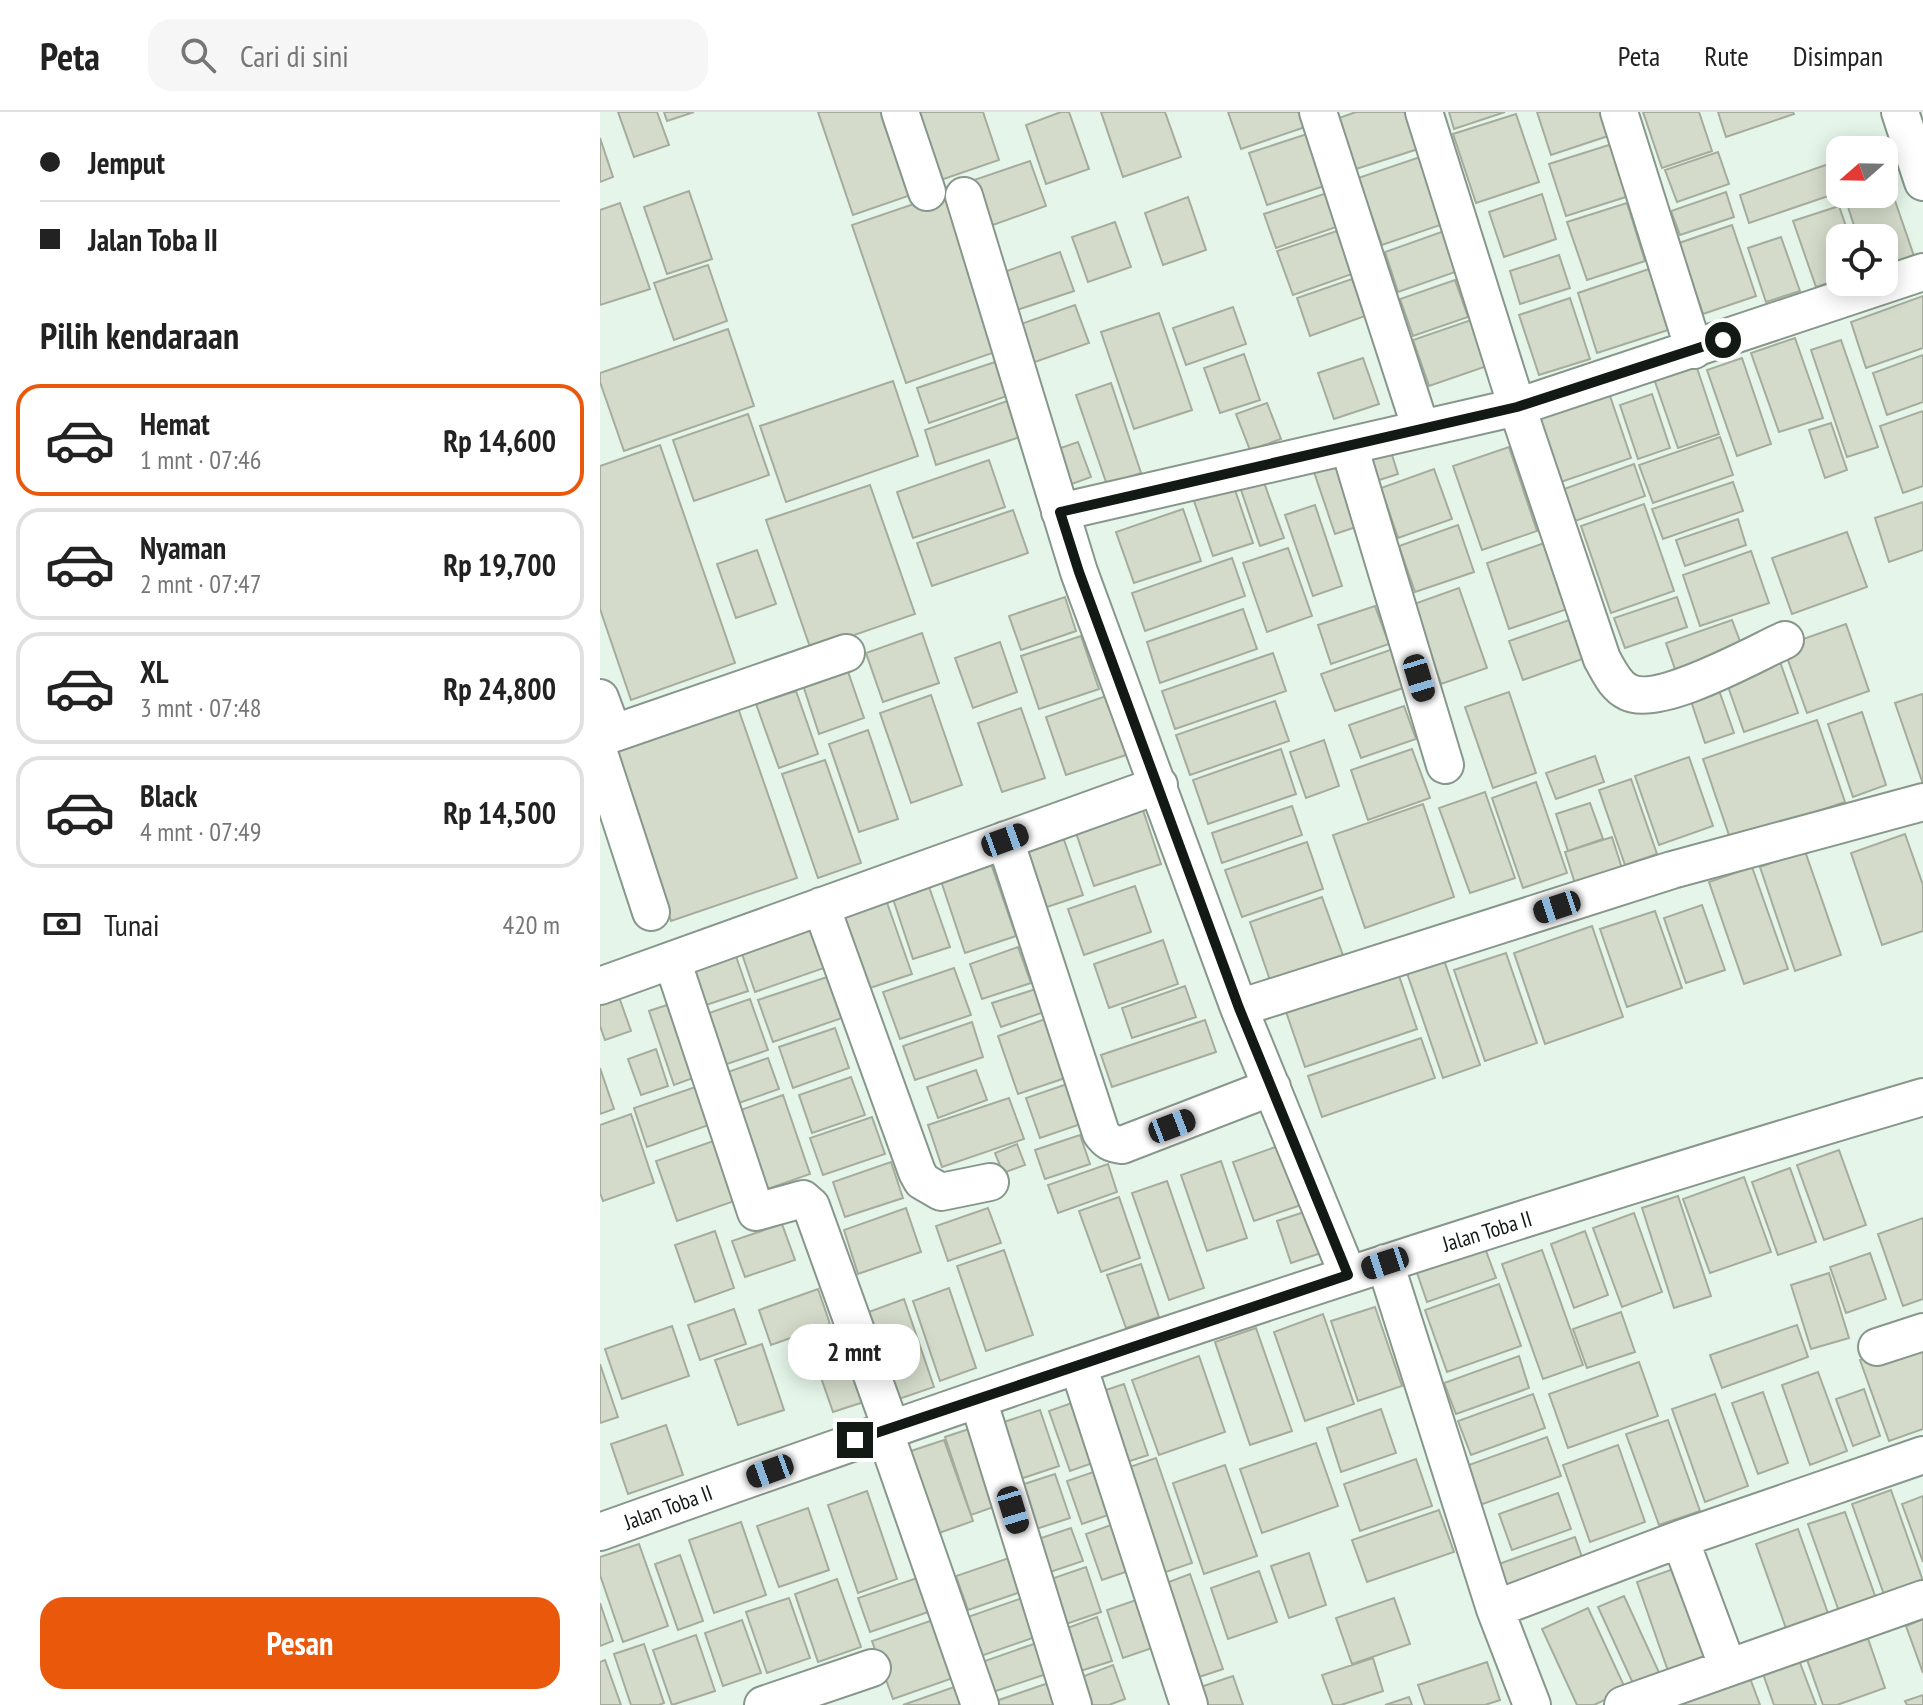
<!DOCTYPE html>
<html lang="id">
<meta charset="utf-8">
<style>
body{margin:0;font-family:"PT Sans Narrow",sans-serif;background:#f6f6f6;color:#222;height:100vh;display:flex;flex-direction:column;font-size:30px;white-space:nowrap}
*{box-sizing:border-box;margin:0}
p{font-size:26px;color:#767676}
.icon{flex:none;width:44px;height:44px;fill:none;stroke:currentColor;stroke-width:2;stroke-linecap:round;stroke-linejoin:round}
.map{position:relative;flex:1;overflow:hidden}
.panel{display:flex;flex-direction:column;background:#fff;width:600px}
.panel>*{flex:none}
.top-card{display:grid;align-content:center;height:176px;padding:0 40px;background:#fff}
.needle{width:52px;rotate:250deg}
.fabs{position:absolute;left:1226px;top:24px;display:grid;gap:16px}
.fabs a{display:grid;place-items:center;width:72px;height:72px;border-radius:16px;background:#fff;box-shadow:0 4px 20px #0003;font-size:40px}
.end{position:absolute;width:36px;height:36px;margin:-18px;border:10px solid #131915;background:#fff;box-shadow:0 0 0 4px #fff}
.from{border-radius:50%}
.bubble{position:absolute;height:56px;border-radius:24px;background:#fff;box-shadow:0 4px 20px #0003;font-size:26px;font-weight:700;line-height:56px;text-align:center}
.car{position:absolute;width:24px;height:48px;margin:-24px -12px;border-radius:10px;box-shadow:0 0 6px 2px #0007;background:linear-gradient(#222 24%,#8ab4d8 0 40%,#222 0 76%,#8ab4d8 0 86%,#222 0)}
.top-card b{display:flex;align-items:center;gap:28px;height:76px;font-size:30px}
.top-card b+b{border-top:2px solid #e0e0e0}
.top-card i{width:20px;height:20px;background:#222}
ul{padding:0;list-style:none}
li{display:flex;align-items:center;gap:24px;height:112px;margin:0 16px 12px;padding:0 24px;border:4px solid #e0e0e0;border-radius:24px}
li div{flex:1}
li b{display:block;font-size:30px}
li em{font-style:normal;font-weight:700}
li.current{border-color:#ea580c}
li>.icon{width:72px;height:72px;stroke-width:1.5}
h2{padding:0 40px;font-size:36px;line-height:96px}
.pay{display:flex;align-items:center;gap:20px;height:88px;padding:0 40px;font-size:30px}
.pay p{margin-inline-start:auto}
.primary-button{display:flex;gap:16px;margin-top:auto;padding:16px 40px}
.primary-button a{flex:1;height:92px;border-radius:24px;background:#ea580c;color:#fff;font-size:32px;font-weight:700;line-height:92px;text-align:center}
header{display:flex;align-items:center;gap:48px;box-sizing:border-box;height:112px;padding:0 40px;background:#fff;border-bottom:2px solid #e0e0e0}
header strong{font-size:38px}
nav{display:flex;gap:44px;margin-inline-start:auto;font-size:28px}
.search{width:560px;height:72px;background:#f6f6f6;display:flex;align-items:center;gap:20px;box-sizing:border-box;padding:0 28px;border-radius:24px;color:#767676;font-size:30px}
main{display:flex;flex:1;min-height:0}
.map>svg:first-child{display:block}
.building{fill:#d4dbca;stroke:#a6ac9d;stroke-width:2}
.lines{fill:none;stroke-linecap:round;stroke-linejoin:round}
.minor-casing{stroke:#88978b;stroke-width:40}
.minor{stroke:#fff;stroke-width:36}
.route{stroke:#131915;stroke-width:10}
.labels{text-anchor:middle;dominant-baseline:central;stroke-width:6;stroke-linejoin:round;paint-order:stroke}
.street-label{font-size:22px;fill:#131915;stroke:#fff}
</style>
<header>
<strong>Peta</strong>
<div class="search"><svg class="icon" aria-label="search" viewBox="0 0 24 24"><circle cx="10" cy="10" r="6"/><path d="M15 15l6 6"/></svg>Cari di sini</div>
<nav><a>Peta</a><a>Rute</a><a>Disimpan</a></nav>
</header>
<main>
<section class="panel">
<div class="top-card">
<b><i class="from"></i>Jemput</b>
<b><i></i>Jalan Toba II</b>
</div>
<h2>Pilih kendaraan</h2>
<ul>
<li class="current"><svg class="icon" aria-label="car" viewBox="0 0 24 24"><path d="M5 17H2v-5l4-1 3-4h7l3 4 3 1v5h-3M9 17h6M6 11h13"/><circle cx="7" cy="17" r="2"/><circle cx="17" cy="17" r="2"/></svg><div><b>Hemat</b><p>1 mnt · 07:46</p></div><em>Rp 14,600</em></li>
<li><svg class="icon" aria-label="car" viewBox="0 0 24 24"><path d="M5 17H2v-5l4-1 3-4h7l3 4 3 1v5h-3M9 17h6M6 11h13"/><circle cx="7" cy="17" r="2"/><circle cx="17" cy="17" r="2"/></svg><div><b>Nyaman</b><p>2 mnt · 07:47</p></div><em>Rp 19,700</em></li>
<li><svg class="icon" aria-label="car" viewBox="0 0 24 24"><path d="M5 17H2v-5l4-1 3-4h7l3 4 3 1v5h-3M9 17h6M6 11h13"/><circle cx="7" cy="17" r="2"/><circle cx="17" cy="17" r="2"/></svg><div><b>XL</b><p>3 mnt · 07:48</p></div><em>Rp 24,800</em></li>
<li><svg class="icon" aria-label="car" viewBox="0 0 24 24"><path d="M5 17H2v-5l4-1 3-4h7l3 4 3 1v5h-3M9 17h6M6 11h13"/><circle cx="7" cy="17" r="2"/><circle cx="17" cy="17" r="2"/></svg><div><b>Black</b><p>4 mnt · 07:49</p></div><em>Rp 14,500</em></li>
</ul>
<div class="pay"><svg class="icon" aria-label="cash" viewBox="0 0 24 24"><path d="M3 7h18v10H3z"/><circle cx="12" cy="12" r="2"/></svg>Tunai<p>420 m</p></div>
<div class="primary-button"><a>Pesan</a></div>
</section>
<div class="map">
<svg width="1323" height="1593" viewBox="0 0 1323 1593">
<rect width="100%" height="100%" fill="#e5f5e9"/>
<path class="building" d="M18,0H57L69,33L34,45Z
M64,0H94L67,9Z
M218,0H282L311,83L253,103Z
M311,0H383L399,48L335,70Z
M461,0H469L489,57L446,72L426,13Z
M501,0H565L581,45L523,65Z
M628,0H704L708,14L641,37Z
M756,0H806L818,37L753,58L736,7Z
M849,0H905L854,17Z
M937,0H1003L1011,23L951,43Z
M1043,0H1099L1112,39L1062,56Z
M1118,0H1193L1194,2L1126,25Z
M916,2L939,70L876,91L853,22Z
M707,22L724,74L667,93L649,41Z
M0,26L13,65L0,70Z
M1012,32L1029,84L966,104L949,52Z
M1286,36L1296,62L1284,66V38H1279Z
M1118,40L1129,72L1077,90L1065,58Z
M826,43L849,110L782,133L758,66Z
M1240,48V80L1149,111L1140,83Z
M430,49L446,94L390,114L374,68Z
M89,79L112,147L67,162L44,95Z
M1126,80L1134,105L1080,123L1071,99Z
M1292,80L1315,147L1284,157V126H1258L1248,95Z
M346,81L401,238L306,271L252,113Z
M727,81L739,114L676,136L664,102Z
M942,82L956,127L904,145L889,100Z
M588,85L606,138L563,153L545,101Z
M20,91L50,177L0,193V98Z
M1027,91L1045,149L987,168L967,110Z
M1239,94L1250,126H1240V167L1216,175L1193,109Z
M515,110L531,155L488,170L472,125Z
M1132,113L1156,184L1103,202L1079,131Z
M847,118L861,158L798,180L785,140Z
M737,119L752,162L693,183L677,139Z
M1181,125L1200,179L1166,190L1148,136Z
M460,140L474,179L417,198L404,160Z
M959,143L970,176L920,192L910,159Z
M108,153L127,209L74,228L54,171Z
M1049,157L1068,218L997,241L978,181Z
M752,167L765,204L710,224L697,186Z
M855,168L868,205L813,224L800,187Z
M1323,184V236L1266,256L1251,210Z
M970,186L990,247L939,263L919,203Z
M475,193L489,231L432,251L418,213Z
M633,195L646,232L586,253L573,216Z
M559,201L592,298L534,317L501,220Z
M877,206L893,252L829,274L813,228Z
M128,217L154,294L24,339L0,270V261Z
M1195,226L1223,306L1179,320L1151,241Z
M1241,228L1278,335L1247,345L1211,238Z
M644,242L660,288L620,301L604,256Z
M1323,243V290L1287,303L1273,261Z
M763,246L779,292L734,307L718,261Z
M1142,246L1171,332L1137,344L1107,258Z
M398,249L410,283L329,311L317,276Z
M1096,253L1119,322L1078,336L1054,267Z
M293,269L318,344L186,390L160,314Z
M511,271L541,361L507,373L476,283Z
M1008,278L1031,346L958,371L934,303Z
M1052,282L1070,336L1038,347L1020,293Z
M410,288L423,324L336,353L325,318Z
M667,291L681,327L650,338L636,302Z
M1323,299V374L1303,381L1280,314Z
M148,302L169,363L94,389L73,328Z
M1231,311L1247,358L1225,366L1209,318Z
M1120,325L1133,363L1053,391L1039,353Z
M478,330L491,365L461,376L449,340Z
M788,330L798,362L773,370L762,338Z
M60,333L135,551L31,588L0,497V354Z
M909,335L937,419L882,438L853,354Z
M750,347L771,410L735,422L714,360Z
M389,348L405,395L313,426L297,380Z
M1034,352L1045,384L975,409L964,377Z
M834,357L852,407L798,426L781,376Z
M662,365L684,426L660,434L639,372Z
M1133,370L1143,399L1063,427L1052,397Z
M633,372L653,431L613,444L593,386Z
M270,373L315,502L211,538L166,408Z
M1323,390V438L1289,450L1275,406Z
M1044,392L1074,479L1011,501L981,414Z
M715,393L742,474L713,484L685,403Z
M583,397L601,449L534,471L516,420Z
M413,398L428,441L332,474L317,431Z
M1138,407L1146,433L1085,454L1076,428Z
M858,413L874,460L815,480L799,434Z
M1247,420L1267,475L1192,502L1172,446Z
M953,428L976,494L909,517L887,451Z
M688,436L712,504L667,520L643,451Z
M157,438L176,492L136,506L117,452Z
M1151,439L1169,491L1100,514L1083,463Z
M632,446L645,484L545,519L532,481Z
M859,476L887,556L841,572L814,492Z
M465,485L476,519L421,538L409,504Z
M1077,485L1087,515L1025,536L1014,506Z
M775,494L789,532L731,552L718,513Z
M643,497L657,537L560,571L547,530Z
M978,505L991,544L923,568L909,529Z
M1132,508L1144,540L1077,563L1066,531Z
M1246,512L1269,579L1207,601L1183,534Z
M322,521L339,571L283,590L266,541Z
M481,524L499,577L439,597L421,544Z
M400,530L417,580L373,596L355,546Z
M793,537L806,575L735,599L721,562Z
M673,541L686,579L575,617L562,579Z
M1178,544L1198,601L1144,620L1124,563Z
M245,551L264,606L219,622L201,567Z
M1115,567L1134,621L1105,631L1087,577Z
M196,579L218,642L179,656L156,592Z
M909,580L936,661L893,676L865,595Z
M1322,582L1323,585V672L1295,591Z
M331,583L362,673L311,691L280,601Z
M509,583L529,642L466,663L446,605Z
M675,589L689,629L590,663L576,623Z
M137,593L197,766L71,809L11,636Z
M804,594L816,627L761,646L749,613Z
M421,596L445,666L402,680L378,611Z
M1262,600L1286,673L1253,685L1228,612Z
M1217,608L1245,690L1131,729L1103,647Z
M268,618L298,707L259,720L229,632Z
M724,628L739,674L706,686L690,640Z
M681,637L696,682L608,712L593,668Z
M812,637L830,686L768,708L751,658Z
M995,644L1004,670L956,687L946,661Z
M1089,645L1113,714L1059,733L1035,664Z
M225,648L261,751L218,766L182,662Z
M1031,667L1057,742L1025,753L999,678Z
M936,670L967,761L923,776L892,686Z
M885,680L915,766L870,781L839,696Z
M539,686L561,752L494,774L472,709Z
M990,691L1003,727L968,739L956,702Z
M823,692L854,785L765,816L733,723Z
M692,694L702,723L622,751L612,721Z
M462,722L483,783L441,797L420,737Z
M1305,722L1323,773V819L1282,833L1251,741Z
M1012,725L1025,766L978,781L965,740Z
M707,730L723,777L642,805L625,758Z
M1205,739L1241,843L1195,859L1160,755Z
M390,749L416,824L365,841L340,766Z
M1152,755L1188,857L1144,872L1109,770Z
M328,772L350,835L313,847L292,784Z
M535,774L551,820L484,843L468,797Z
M285,785L312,862L264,878L238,801Z
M722,785L745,849L672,874L650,810Z
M1102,793L1125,858L1086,871L1064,806Z
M1055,799L1082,876L1027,895L1000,817Z
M209,812L224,856L155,880L140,836Z
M992,814L1023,905L945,932L914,841Z
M563,828L578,872L509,896L494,852Z
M132,833L148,879L100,895L84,849Z
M418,835L431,871L382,887L370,852Z
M906,841L937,931L885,949L854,858Z
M844,848L880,953L843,966L807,861Z
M795,852L817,917L705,955L683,891Z
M354,856L371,903L300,927L283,880Z
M227,865L242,906L173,930L158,888Z
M585,874L596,905L532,926L522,896Z
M439,876L447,899L401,915L392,891Z
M19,885L31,919L5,928L0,914V891Z
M150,887L168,938L121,954L103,903Z
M79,889L104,962L74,973L49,899Z
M451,905L471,964L418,982L398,924Z
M605,908L616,940L512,975L501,943Z
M372,910L383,945L315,968L303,934Z
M235,916L249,956L193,976L179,935Z
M821,926L835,966L722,1005L708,964Z
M56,937L68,974L41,983L28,947Z
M168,946L179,977L136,992L125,961Z
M0,956L14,997L0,1002Z
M376,958L387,988L338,1006L327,975Z
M251,965L265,1003L212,1021L199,983Z
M107,971L120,1009L47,1035L34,996Z
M470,971L484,1011L440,1026L426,986Z
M183,983L210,1062L162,1079L135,1000Z
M409,986L424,1027L342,1055L328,1013Z
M31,1002L54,1071L3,1089L0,1081V1013Z
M272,1005L285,1042L223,1063L210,1026Z
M480,1023L490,1052L445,1067L435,1038Z
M125,1025L146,1085L77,1109L56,1049Z
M417,1032L425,1053L403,1061L395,1041Z
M681,1033L701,1093L654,1109L633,1050Z
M1239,1038L1266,1113L1224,1128L1197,1053Z
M621,1049L647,1126L607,1139L581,1063Z
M291,1050L303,1086L245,1105L233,1070Z
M508,1052L517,1080L458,1101L448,1073Z
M1190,1056L1216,1130L1178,1143L1152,1070Z
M1144,1065L1171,1140L1110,1161L1083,1087Z
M567,1069L604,1176L569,1188L532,1081Z
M1078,1084L1111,1184L1074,1196L1042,1096Z
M519,1085L540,1146L501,1160L479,1099Z
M306,1096L321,1140L258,1162L244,1118Z
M388,1096L401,1131L348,1149L336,1114Z
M707,1099L721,1141L691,1151L677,1109Z
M1034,1101L1062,1180L1022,1195L993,1116Z
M1323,1106V1187L1303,1194L1278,1122Z
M182,1112L195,1148L145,1165L132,1129Z
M115,1119L134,1176L95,1190L75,1133Z
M985,1119L1008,1183L974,1196L951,1132Z
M882,1128L896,1166L827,1190L814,1152Z
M404,1138L433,1223L386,1239L357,1154Z
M942,1138L983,1253L943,1267L902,1152Z
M1270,1141L1286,1187L1246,1201L1230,1155Z
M541,1152L559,1205L526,1216L507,1163Z
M1229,1161L1249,1226L1211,1237L1191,1173Z
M899,1172L921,1234L847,1260L825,1198Z
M349,1176L376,1256L340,1269L313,1189Z
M218,1177L230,1212L171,1233L159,1198Z
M304,1187L334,1275L293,1289L263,1202Z
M775,1195L802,1274L758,1289L731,1209Z
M134,1197L146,1232L100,1248L88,1213Z
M1021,1200L1035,1240L987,1256L973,1217Z
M723,1202L754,1292L705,1309L674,1220Z
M1197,1213L1208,1245L1122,1276L1110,1243Z
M72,1214L89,1264L22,1287L5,1237Z
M656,1216L692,1319L650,1333L615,1230Z
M249,1217L273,1287L233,1300L209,1231Z
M1319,1226L1323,1237V1317L1289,1329L1260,1248Z
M162,1232L184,1298L138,1313L115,1248Z
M599,1244L625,1320L559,1343L532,1268Z
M919,1244L929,1276L856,1302L844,1271Z
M1039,1250L1058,1304L968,1336L949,1282Z
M0,1252L18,1305L0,1311Z
M1218,1260L1247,1339L1210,1353L1182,1273Z
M524,1272L548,1343L518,1353L494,1282Z
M1264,1277L1280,1324L1253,1334L1236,1287Z
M1163,1280L1188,1351L1158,1362L1132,1291Z
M933,1282L945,1316L871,1343L858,1309Z
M1115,1282L1148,1374L1105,1390L1072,1297Z
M486,1286L507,1346L470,1359L449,1299Z
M781,1297L796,1341L741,1360L727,1316Z
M440,1298L459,1354L414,1369L395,1313Z
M1068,1308L1100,1399L1059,1413L1026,1322Z
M66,1313L83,1363L28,1382L11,1332Z
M378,1314L405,1391L371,1403L345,1325Z
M947,1325L961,1364L880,1393L866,1354Z
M344,1328L373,1409L339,1421L311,1339Z
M716,1331L738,1394L662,1421L640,1357Z
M1018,1333L1045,1410L990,1430L963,1353Z
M556,1346L592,1451L554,1464L518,1359Z
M816,1347L832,1394L760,1419L744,1372Z
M625,1353L657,1444L604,1462L573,1371Z
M508,1355L523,1398L482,1412L467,1369Z
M455,1362L470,1406L433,1418L418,1374Z
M1291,1378L1323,1469V1481L1288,1494L1252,1392Z
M267,1379L297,1467L258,1481L228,1393Z
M958,1381L971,1417L912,1438L899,1402Z
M1323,1384V1450L1302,1392Z
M208,1396L229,1458L179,1475L157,1414Z
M839,1398L854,1440L767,1470L752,1428Z
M1245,1400L1278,1492L1241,1505L1208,1412Z
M525,1408L540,1455L502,1468L486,1422Z
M141,1410L166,1483L114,1501L89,1428Z
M471,1416L483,1449L444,1462L432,1429Z
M1198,1417L1230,1507L1188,1522L1156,1432Z
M975,1425L984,1451L902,1479L893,1454Z
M39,1432L68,1514L23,1530L0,1463V1445Z
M424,1441L435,1475L368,1498L356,1464Z
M709,1441L726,1493L689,1506L671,1454Z
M80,1443L103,1509L78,1518L55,1452Z
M486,1455L501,1500L463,1513L448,1468Z
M1079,1455L1111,1544L1068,1559L1037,1470Z
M659,1459L677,1510L628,1527L611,1476Z
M590,1462L623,1557L590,1568L558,1474Z
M320,1465L331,1499L270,1520L258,1486Z
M237,1467L261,1535L218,1550L195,1482Z
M431,1483L444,1522L375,1546L362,1507Z
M1024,1484L1062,1567L1036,1578L998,1495Z
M189,1486L210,1546L167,1561L146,1500Z
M542,1486L558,1534L523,1546L507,1498Z
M794,1486L810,1532L752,1552L736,1506Z
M0,1491L13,1529L0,1534Z
M988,1496L1026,1578L994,1593H977L942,1517Z
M497,1505L512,1549L477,1560L462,1518Z
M336,1507L356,1565L293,1587L272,1529Z
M1323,1507V1561L1306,1514Z
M142,1508L161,1561L123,1574L105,1521Z
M1265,1518L1285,1576L1237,1593H1223L1204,1539Z
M96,1523L115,1579L72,1593L53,1538Z
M451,1526L461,1557L393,1580L382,1550Z
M44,1532L64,1591L59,1593H31L14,1542Z
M1197,1543L1216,1593H1174L1161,1556Z
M773,1546L783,1579L741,1593H733L722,1563Z
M5,1548L21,1593H0V1550Z
M887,1550L900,1588L885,1593H825L818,1573Z
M513,1553L525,1587L509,1593H488L479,1566Z
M1147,1558L1160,1593H1065Z
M633,1564L643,1593H593L589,1579Z
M463,1566L473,1593H390V1591Z
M357,1574L364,1593H303Z
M1323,1583V1593H1307L1305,1589Z
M809,1585L812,1593H785Z"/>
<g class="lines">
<defs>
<path id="minor" d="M300,0L327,80
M718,0L821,317
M824,0L917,295L1002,547C1009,559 1015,574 1028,580C1059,596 1154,542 1185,528
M1019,0L1094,238
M1300,0L1323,70
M364,84L479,460L639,896L748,1163
M749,334L845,653
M460,400L917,295L1323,160
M0,586L13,621
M0,626L246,541
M0,644L51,800
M405,728L501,1021C507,1029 511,1032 522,1033L672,975
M221,794L317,1060L322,1069L341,1080L390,1070
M72,848L156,1100L203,1087L211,1094L291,1316
M0,874L559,673
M639,896L1072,758L1323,690
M785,1151L895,1497L932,1593
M1277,1235L1323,1220
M478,1253L589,1593
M378,1287L473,1593
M284,1318L380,1593
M0,1420C437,1263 878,1116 1323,985
M1080,1427L1128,1556
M895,1497L1080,1427L1323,1343
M163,1593L272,1556
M1023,1593L1323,1487"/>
</defs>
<use href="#minor" class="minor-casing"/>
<use href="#minor" class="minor"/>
</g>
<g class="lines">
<path class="route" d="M255,1328L748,1163L639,896L479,460L460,400L917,295L1123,228"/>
</g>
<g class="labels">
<g class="street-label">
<text transform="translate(887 1119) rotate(-17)">Jalan Toba II</text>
<text transform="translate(68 1395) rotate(-20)">Jalan Toba II</text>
</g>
</g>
</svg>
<div class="fabs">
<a><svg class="needle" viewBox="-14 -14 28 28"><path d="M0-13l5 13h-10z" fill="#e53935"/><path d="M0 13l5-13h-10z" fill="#767676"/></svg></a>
<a><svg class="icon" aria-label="locate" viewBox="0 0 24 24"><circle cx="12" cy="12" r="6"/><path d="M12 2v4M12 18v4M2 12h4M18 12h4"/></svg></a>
</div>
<i class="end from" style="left:1123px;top:228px"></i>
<i class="end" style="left:255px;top:1328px"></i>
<div class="bubble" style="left:188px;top:1212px;width:132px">2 mnt</div>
<i class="car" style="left:819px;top:566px;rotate:163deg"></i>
<i class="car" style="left:405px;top:728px;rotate:70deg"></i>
<i class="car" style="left:957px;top:795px;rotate:252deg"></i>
<i class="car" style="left:572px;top:1014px;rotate:69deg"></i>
<i class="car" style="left:785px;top:1151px;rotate:252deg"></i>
<i class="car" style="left:170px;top:1359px;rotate:250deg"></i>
<i class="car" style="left:413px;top:1398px;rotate:163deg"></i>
</div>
</main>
